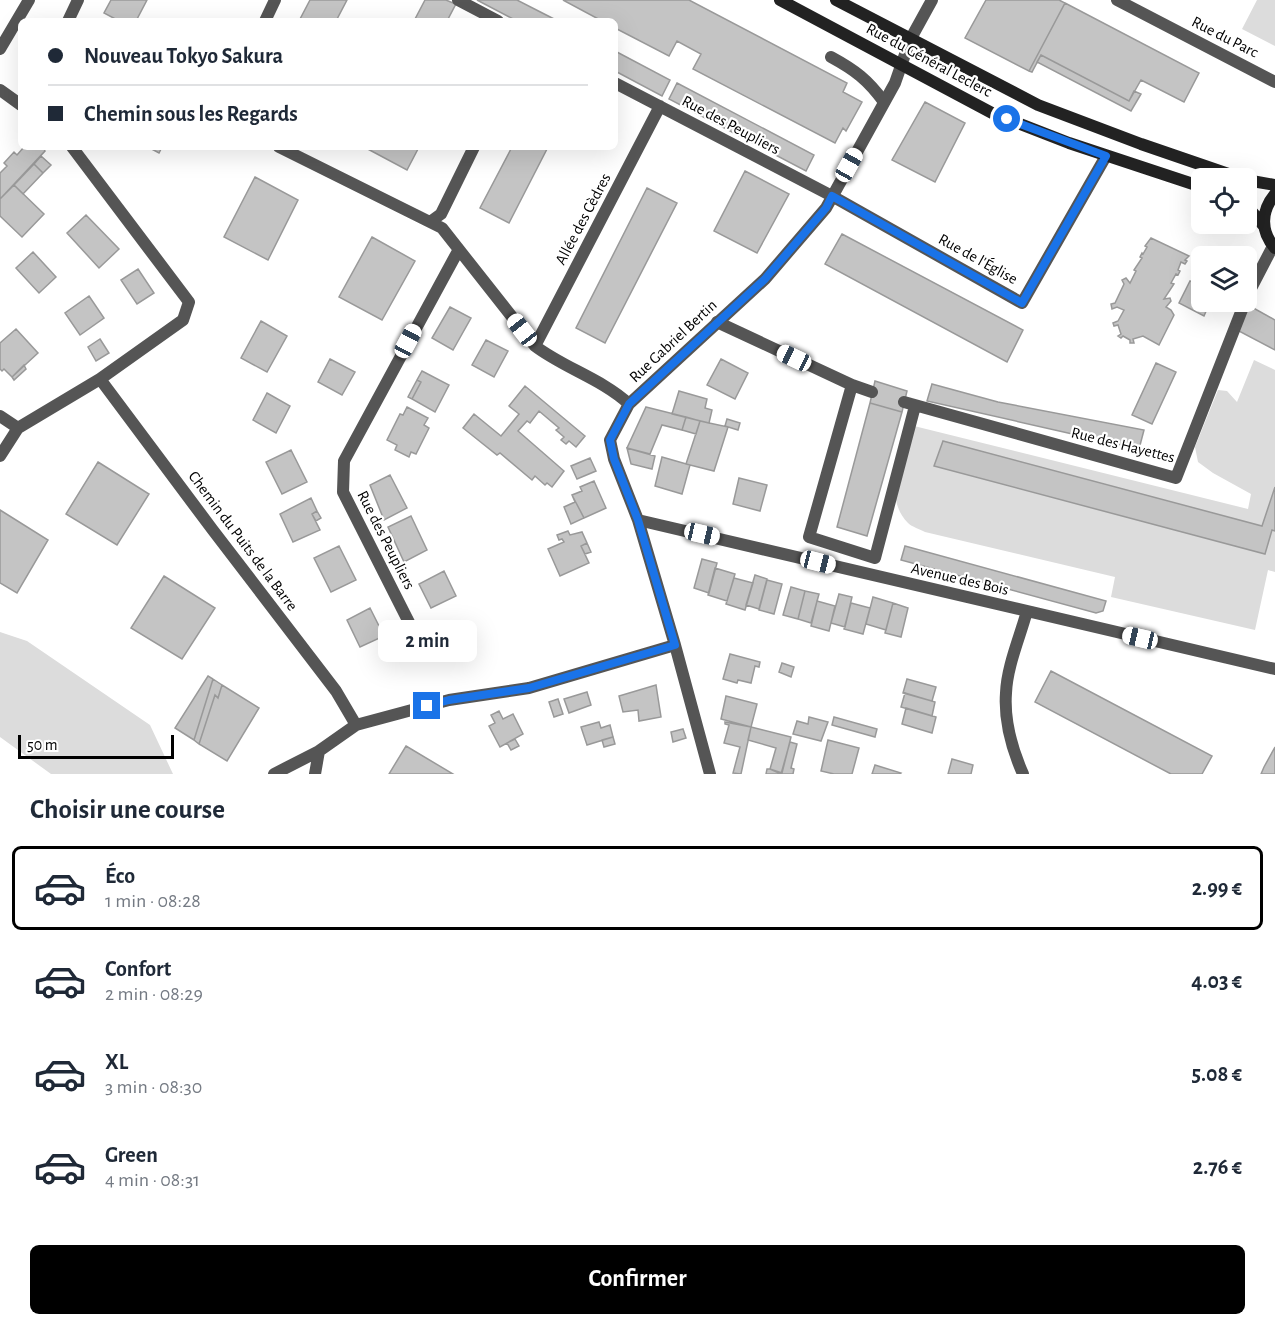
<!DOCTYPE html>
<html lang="fr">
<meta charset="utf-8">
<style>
body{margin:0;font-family:"Alegreya Sans",sans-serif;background:#f6f6f7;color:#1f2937;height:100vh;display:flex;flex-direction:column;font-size:22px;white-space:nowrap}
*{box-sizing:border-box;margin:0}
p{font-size:20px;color:#747a83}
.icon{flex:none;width:33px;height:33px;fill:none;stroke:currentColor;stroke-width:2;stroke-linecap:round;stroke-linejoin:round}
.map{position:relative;height:774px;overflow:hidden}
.details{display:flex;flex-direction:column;background:#fff;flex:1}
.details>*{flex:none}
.banner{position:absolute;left:18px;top:18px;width:600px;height:132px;border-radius:9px;box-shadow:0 6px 24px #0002;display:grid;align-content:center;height:132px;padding:0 30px;background:#fff}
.fabs{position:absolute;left:1191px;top:168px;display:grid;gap:12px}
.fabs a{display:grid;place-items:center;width:66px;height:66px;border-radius:9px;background:#fff;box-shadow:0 6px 24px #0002;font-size:30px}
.scale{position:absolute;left:18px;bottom:15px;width:156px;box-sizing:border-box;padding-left:6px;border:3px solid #000;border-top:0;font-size:16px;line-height:21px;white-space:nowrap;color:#000;-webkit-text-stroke:4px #fff;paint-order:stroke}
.end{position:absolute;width:27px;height:27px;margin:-14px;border:8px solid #1a73e8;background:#fff;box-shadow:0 0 0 3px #fff}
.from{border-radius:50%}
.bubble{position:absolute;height:42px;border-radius:9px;background:#fff;box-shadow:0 6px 24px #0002;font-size:20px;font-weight:600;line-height:42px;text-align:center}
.car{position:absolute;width:18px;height:36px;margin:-18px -9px;border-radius:8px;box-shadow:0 0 4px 2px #0007;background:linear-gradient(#fff 24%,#345 0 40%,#fff 0 76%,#345 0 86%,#fff 0)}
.banner b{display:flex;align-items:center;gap:21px;height:57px;font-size:22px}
.banner b+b{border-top:2px solid #e0e1e3}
.banner i{width:15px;height:15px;background:#1f2937}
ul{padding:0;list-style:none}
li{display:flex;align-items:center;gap:18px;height:84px;margin:0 12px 9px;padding:0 18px;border:3px solid transparent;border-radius:9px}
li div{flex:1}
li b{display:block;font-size:22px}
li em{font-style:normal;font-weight:600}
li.active{border-color:#000}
li>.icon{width:54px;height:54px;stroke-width:1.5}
h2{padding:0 30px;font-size:27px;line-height:72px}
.cta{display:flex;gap:12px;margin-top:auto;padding:12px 30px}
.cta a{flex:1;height:69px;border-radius:9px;background:#000;color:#fff;font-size:24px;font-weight:600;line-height:69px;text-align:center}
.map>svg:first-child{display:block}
.green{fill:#dcdcdc}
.building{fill:#c4c4c4;stroke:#999;stroke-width:1.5}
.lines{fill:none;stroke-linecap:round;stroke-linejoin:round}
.service{stroke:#555;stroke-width:12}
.minor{stroke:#555;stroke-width:12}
.secondary{stroke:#222;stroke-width:12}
.route{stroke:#1a73e8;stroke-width:8}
.labels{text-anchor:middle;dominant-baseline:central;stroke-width:4.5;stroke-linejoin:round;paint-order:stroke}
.street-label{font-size:16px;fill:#000;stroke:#fff}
</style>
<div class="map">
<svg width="1275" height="774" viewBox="0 0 1275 774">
<rect width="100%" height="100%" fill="#fff"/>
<path class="green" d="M1257,0H1275V46L1242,29Z
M1254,360L1275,370V572L1268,570L1255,630L1111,597L1115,577L925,532C920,529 912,527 908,523C882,497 902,455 910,425L1248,509L1251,494L1213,473L1198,462L1195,447L1218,390L1227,391L1237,402Z
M0,632L27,641L150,725L173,774H51L0,737Z"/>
<path class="building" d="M111,0H147L136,21H119L104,13Z
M310,0H347L336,21H299Z
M425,0H446L453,3L454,0H458L447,21H414Z
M477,0H517L558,21H517Z
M563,0H689L847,83L843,92L862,102L846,131L843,128L835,143L693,69L701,54L677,41L669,56L615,28V21H602Z
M986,0H1059L1065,3L1029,71L965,38Z
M1065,3L1199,73L1184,102L1141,80L1129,101L1041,55L1032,72L1029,71Z
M615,51L670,80L662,96L615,71Z
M1041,55L1129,101L1134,91L1141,94L1131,111L1037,62Z
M677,83L814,155L806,171L669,99Z
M925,102L965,123L935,182L892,160Z
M24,147H43L45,151L0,199V173L7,166L4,163L14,152L17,155Z
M148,147H162L159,153Z
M364,147H419L407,170Z
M512,147H548L509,223L480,208Z
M41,156L51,165L43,173L34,164Z
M34,164L43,173L23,194L14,185Z
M745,171L789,194L757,253L714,231Z
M255,177L298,200L268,260L224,237Z
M14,185L44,214L22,237L0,216V199Z
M647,188L677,203L605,343L576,328Z
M86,215L119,249L99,268L67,233Z
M842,234L1023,330L1007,362L825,264Z
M372,237L415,261L382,320L339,297Z
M1151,238L1189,256L1185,260L1187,261L1185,264L1181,262L1178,270L1180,271L1178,275L1176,274L1171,283L1174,284L1164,299L1170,298L1171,301L1166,307L1171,310L1174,315L1159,345L1143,336L1133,339L1134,343H1130V340L1123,336L1121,338L1118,336L1121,334L1118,325L1114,326L1113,323L1118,321L1124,310L1117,307L1112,309L1111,304L1115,303L1124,284L1122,280L1126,278L1130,283L1136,271L1134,270L1142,258L1140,257L1142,253L1143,254L1147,247L1145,246Z
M33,252L56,277L39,293L16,268Z
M138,269L154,293L137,304L121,280Z
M1190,281L1202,286V302H1210L1204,316L1179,303Z
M89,296L104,318L80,335L65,313Z
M1248,305L1275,320V350L1235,329Z
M450,307L471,318L453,350L432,338Z
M261,321L287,336L267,372L241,358Z
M16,329L38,353L12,377L4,369L2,371L0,369V343Z
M100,339L109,353L96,361L88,347Z
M486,340L508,351L494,377L472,365Z
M330,359L355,372L342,395L318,382Z
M721,359L748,373L735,399L707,385Z
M1156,363L1176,372L1152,424L1132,415Z
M24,365L26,369L14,380L12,377Z
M422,371L449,385L435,412L412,399L421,382L417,380Z
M417,380L421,382L412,399L408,397Z
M875,381L907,391L902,412L870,403Z
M932,384L998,402L1144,430L1139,449L927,401Z
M525,386L585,436L576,447L569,441L566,444L561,440L564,437L556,430L559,428L539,411L530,423L527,421L518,431L564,471L552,487L547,483L545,485L535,476L532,480L500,453L497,455L463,428L474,414L501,436L519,414L509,406Z
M679,391L707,399L705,408L712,410L709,423L672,414Z
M267,393L290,406L276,433L253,420Z
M870,403L902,412L867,536L837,527Z
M407,407L428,418L424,425L429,428L416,454L411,452L409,457L395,450L397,445L387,440L400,414L403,415Z
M646,407L686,417L682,430L662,425L650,454L627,448Z
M686,417L700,421L696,434L682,430Z
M727,419L740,423L738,430L725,426Z
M700,421L728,427L714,471L686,464Z
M943,441L1262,526L1275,487V531L1272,530L1265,554L934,466Z
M627,448L655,456L652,469L631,464Z
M291,450L307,482L282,494L266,462Z
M662,457L690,465L682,494L655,486Z
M590,458L596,471L577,479L571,466Z
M98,462L149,494L117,545L66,514Z
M390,475L407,508L384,520L370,485Z
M739,478L767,485L760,511L733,504Z
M594,481L606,508L584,518L572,495L582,491L580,487Z
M572,495L584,518L571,524L564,507L575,502Z
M311,498L317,511L312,514L320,530L293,542L280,514Z
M0,510L48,540L17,593L0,583Z
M317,511L321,518L316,521L312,514Z
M411,516L427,550L404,562L388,527Z
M568,531L570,535L582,532L587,543L581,546L589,563L560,576L548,549L564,542L562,539L559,540L557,535Z
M587,543L591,552L585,554L581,546Z
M339,546L356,580L331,592L314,558Z
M905,546L1106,601L1103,611L1096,613L901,560Z
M702,559L717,563L709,593L694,588Z
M715,568L735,574L727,601L708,595Z
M444,571L456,596L431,608L419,584Z
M755,575L767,579L759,609L746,605Z
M164,576L215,608L182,659L131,628Z
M734,578L753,583L745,610L726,604Z
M767,580L782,584L774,614L759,610Z
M791,587L805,591L798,619L783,615Z
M805,591L819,594L811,623L798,619Z
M839,594L852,597L845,627L831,623Z
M873,597L893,603L886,630L866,624Z
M817,601L835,606L829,631L811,626Z
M851,603L870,608L863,634L844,629Z
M893,603L908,608L901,637L885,633Z
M370,608L384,636L360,647L347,620Z
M465,621L475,642L449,654L439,634Z
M730,654L760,662L759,667L755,666L751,683L738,680L737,683L723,679Z
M782,663L794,667L791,677L779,672Z
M1051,671L1212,756L1202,774H1171L1035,702Z
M208,676L213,679L194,740L175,728Z
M213,679L222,685L218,698L215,695L199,744L194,740Z
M907,679L936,687L932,701L903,693Z
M222,685L259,708L227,761L199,744L215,695L218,698Z
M656,685L661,717L639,721L638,710L623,712L619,696Z
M587,692L591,705L569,713L564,699Z
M905,693L935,702L932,716L901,707Z
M726,696L757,704L751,727L721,719Z
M558,699L563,714L554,717L549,702Z
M906,708L936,717L932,733L902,724Z
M499,711L503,719L513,714L523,734L500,747L489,726L495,723L491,715Z
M809,717L828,722L821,741L793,734L797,721L808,724Z
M834,717L877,729L875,737L832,725Z
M599,722L601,728L610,725L613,737L587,745L581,727Z
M725,722L751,727L741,774L733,773L740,747L724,743L729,725L725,724Z
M751,727L791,737L782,773L770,769L776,748L748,740Z
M683,729L686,738L673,742L671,732Z
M613,737L615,744L604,747L602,740Z
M515,739L519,746L511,750L507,743Z
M828,740L859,748L852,774H834L821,771Z
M790,742L797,744L791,768L794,769L793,774H781Z
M406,746L453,774H389Z
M1275,747V774H1261L1264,767Z
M952,759L973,765L971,774H948Z
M875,765L901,773L900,774H872Z
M767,769H770L781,774H766Z"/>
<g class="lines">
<path class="service" d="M68,21L78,0
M831,57C855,70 868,80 884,102
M1246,298L1273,246
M717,322L852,385L872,392
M852,385L809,537L875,558L915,406
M904,402L1176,478L1245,302"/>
<path class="minor" d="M458,0L498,21
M1117,0L1275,82
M265,21L275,0
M0,49L29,0
M615,83L832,196L1022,303L1106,156
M0,90L21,105
M72,147L189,302L183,320L100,379L212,529L336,691L356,725
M279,147L442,228L535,346C564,368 602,379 629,404
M430,222L441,214L474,147
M535,346L660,106
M0,416L18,428L100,379
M0,456L18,428
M638,520L1275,669
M424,652L343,492L344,461L458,251
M274,774L319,751L356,725L449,700L529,688L675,645
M315,774L319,751
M710,774L675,645L638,520L614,459L610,440L629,404L765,279L826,208L895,83L910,40L932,0
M1023,774C1012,749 1004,720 1006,693C1007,666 1020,637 1027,611"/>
<path class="secondary" d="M780,0L992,113L1069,143L1202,187
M836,0L1038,105L1141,144L1240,178
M1246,180L1275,185
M1275,194C1261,211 1260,231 1275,248
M1246,205L1264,226"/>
</g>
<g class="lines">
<path class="route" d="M427,706L449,700L529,688L675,645L638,520L614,459L610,440L629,404L765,279L826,208L832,196L1022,303L1106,156L1007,119"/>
</g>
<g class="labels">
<g class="street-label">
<text transform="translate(1225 37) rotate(27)">Rue du Parc</text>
<text transform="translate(929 60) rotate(28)">Rue du Général Leclerc</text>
<text transform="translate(731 125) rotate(28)">Rue des Peupliers</text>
<text transform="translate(583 219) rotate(-62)">Allée des Cèdres</text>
<text transform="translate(978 259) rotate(29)">Rue de l'Église</text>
<text transform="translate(673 341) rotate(-43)">Rue Gabriel Bertin</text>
<text transform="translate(1123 445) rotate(14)">Rue des Hayettes</text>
<text transform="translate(386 540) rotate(63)">Rue des Peupliers</text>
<text transform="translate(243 541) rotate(53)">Chemin du Puits de la Barre</text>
<text transform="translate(960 579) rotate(13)">Avenue des Bois</text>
</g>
</g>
</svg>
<div class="fabs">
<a><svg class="icon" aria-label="locate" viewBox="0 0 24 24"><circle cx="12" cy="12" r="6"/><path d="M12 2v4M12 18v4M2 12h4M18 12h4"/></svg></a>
<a><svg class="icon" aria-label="layers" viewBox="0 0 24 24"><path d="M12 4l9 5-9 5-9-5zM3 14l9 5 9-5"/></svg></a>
</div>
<div class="scale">50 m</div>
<i class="end from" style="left:1007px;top:119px"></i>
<i class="end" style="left:427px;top:706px"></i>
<div class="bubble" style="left:378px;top:620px;width:99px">2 min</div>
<i class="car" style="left:849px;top:165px;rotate:29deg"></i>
<i class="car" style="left:522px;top:330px;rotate:322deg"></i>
<i class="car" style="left:408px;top:341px;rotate:28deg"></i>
<i class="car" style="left:794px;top:358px;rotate:295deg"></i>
<i class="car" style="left:702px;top:534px;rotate:103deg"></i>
<i class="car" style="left:818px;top:562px;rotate:104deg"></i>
<i class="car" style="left:1140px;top:638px;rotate:283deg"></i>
<div class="banner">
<b><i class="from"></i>Nouveau Tokyo Sakura</b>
<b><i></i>Chemin sous les Regards</b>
</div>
</div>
<section class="details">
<h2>Choisir une course</h2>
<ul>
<li class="active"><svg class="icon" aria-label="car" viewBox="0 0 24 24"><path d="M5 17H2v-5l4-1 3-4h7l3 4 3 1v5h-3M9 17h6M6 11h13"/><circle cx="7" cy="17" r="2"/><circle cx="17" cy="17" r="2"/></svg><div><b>Éco</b><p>1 min · 08:28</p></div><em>2.99 €</em></li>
<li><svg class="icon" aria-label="car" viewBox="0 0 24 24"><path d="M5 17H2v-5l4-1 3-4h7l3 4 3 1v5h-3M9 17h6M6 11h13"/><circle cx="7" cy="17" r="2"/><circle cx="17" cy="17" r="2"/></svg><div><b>Confort</b><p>2 min · 08:29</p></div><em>4.03 €</em></li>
<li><svg class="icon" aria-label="car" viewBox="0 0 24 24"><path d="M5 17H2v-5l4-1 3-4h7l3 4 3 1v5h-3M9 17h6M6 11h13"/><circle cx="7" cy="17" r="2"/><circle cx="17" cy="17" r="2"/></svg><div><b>XL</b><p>3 min · 08:30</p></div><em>5.08 €</em></li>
<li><svg class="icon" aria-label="car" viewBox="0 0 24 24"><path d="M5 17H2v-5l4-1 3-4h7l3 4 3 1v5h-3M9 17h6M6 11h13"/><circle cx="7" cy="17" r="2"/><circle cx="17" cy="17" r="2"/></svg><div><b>Green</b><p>4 min · 08:31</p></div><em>2.76 €</em></li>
</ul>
<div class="cta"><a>Confirmer</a></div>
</section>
